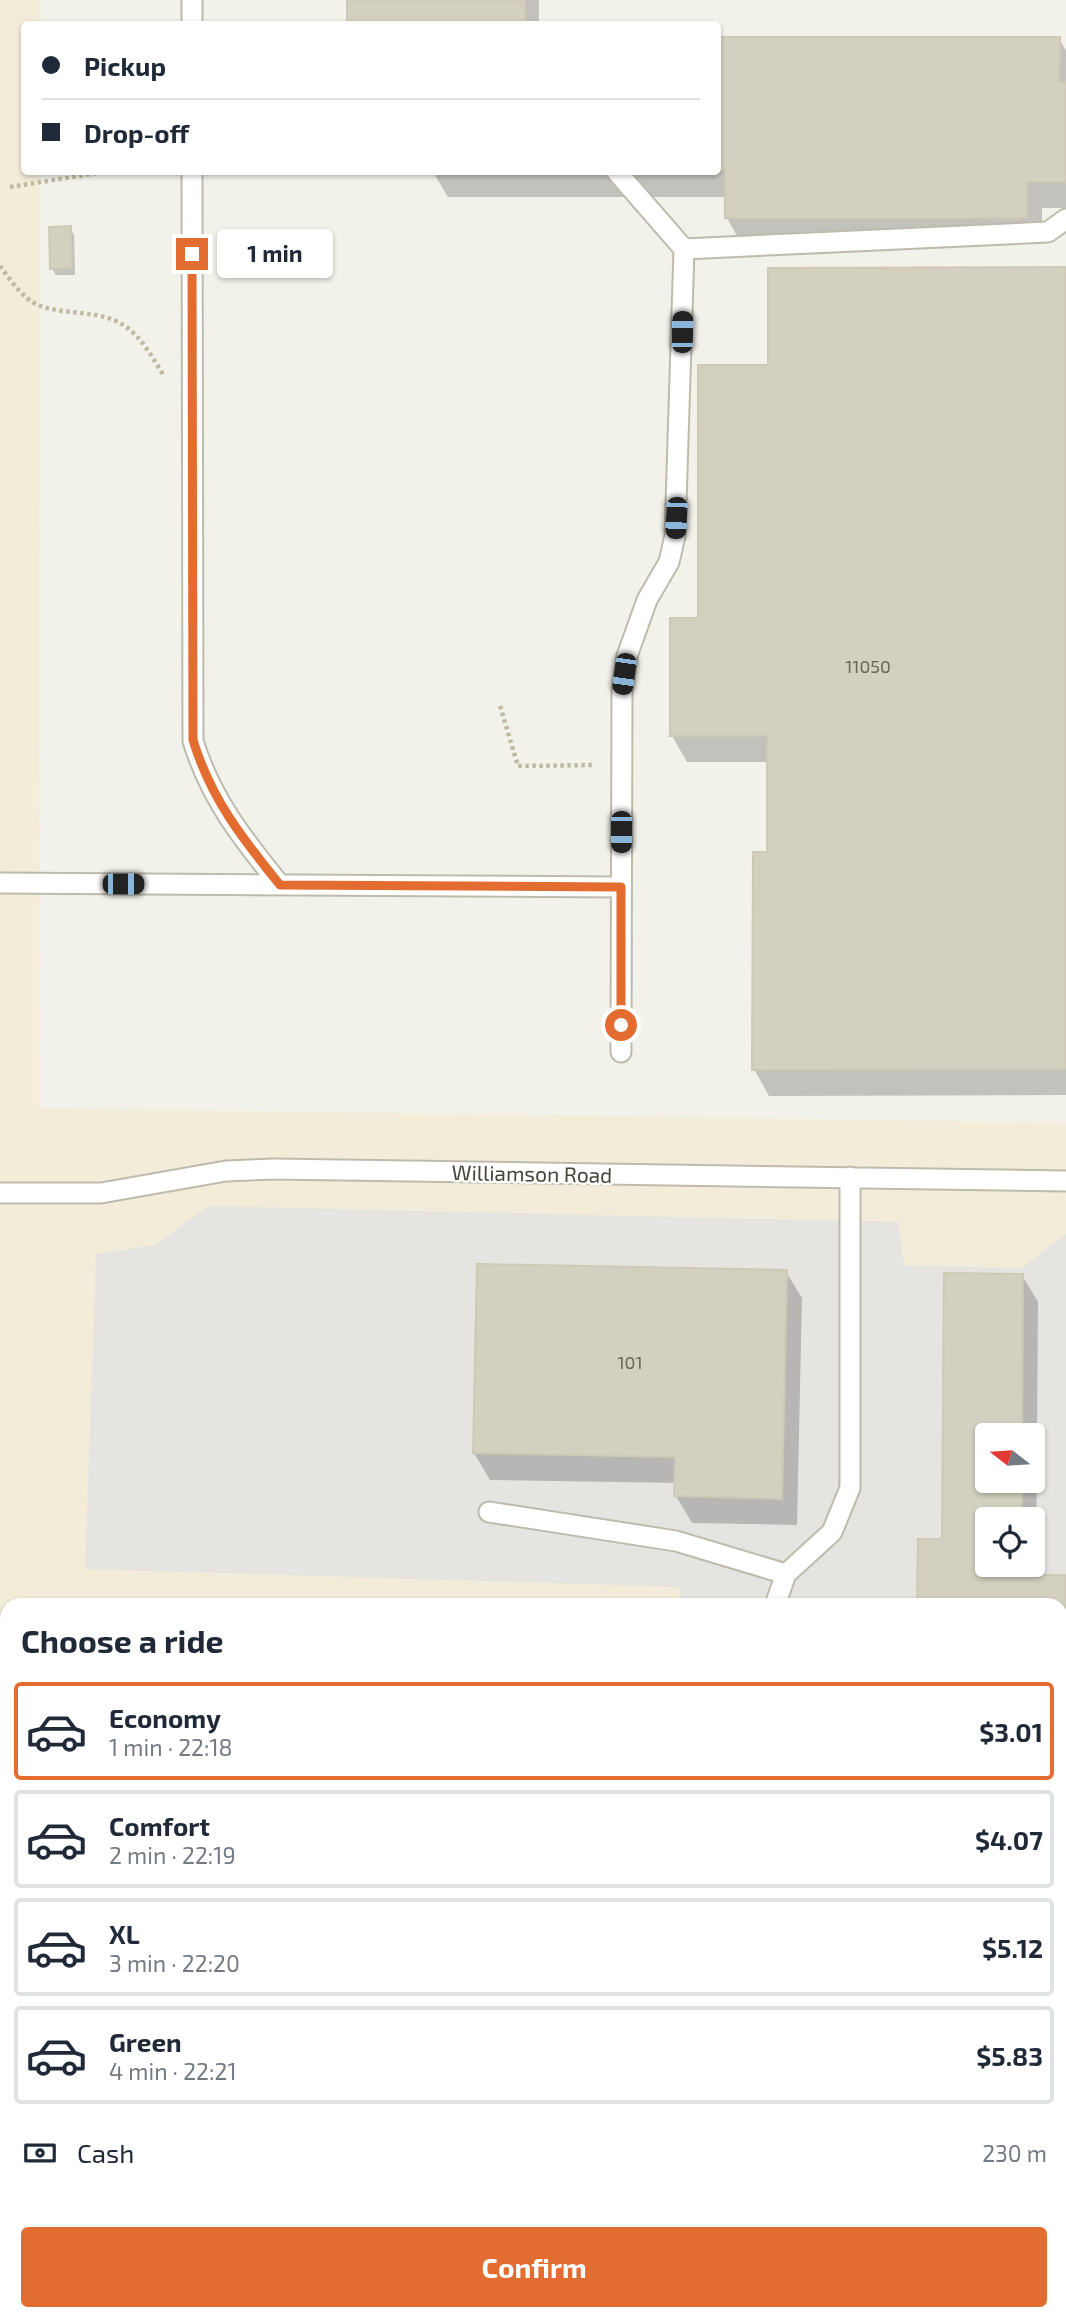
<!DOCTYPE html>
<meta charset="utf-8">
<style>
body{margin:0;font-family:"Exo 2",sans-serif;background:#f6f6f7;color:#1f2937;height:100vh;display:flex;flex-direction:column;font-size:26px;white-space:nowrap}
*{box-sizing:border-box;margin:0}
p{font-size:23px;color:#747a83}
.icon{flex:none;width:38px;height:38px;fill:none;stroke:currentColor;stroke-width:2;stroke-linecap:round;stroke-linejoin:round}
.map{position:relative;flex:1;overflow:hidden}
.details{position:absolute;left:0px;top:1598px;width:1068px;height:723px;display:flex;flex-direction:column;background:#fff;border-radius:21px 21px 0 0;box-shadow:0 2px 5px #0004}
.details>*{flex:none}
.guide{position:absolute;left:21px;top:21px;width:700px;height:154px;border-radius:7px;box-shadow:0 2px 5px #0004;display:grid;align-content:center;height:154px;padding:0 21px;background:#fff}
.needle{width:46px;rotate:287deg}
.tools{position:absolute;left:975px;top:1423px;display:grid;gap:14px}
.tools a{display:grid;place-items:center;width:70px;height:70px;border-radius:7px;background:#fff;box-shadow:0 2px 5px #0004;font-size:35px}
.end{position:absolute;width:32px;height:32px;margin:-16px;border:9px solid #e36d31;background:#fff;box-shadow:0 0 0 4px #fff}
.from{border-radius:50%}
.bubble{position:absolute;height:49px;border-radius:7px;background:#fff;box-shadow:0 2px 5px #0004;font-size:23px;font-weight:700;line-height:49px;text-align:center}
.car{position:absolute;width:21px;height:42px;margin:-21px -10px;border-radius:9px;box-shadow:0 0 5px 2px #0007;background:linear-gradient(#222 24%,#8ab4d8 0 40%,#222 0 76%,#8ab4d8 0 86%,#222 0)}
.guide b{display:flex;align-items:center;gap:24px;height:66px;font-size:26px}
.guide b+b{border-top:2px solid #e0e1e3}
.guide i{width:18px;height:18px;background:#1f2937}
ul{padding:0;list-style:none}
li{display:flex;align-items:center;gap:21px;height:98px;margin:0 14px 10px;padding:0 7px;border:4px solid #e0e1e3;border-radius:7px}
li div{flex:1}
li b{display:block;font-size:26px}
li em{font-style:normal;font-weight:700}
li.current{border-color:#e36d31}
li>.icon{width:63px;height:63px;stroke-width:1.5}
h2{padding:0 21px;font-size:32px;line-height:84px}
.pay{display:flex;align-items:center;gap:18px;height:77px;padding:0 21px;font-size:26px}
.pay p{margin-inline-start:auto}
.button{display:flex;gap:14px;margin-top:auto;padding:14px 21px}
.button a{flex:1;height:80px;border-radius:7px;background:#e36d31;color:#fff;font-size:28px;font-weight:700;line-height:80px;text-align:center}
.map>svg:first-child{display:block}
.commercial{fill:#f2ecd8;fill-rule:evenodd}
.parking{fill:#e5e4e1;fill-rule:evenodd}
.shadow{fill:#0003;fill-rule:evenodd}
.building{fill:#d4d0c0;stroke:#cec9b4;stroke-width:2}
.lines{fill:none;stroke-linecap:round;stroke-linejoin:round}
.service-casing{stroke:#bebbad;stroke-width:23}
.path{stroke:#beb9a0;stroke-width:4.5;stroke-dasharray:3.5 3.5;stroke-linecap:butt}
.service{stroke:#fff;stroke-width:19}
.route{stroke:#e36d31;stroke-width:9}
.labels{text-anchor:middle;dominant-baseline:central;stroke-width:5;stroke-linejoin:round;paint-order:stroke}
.number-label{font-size:18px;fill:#6a675b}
.street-label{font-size:21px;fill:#464439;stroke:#fff}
</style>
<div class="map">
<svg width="1066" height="2319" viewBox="0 0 1066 2319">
<rect width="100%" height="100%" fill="#f3f2ea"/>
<path class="commercial" d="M0,0H40V24H24V172H40L39,1108L1066,1123V2319H0ZM987,1435H1032V1480H987ZM987,1519H1032V1564H987ZM7,1605H1060V2314H7Z"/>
<path class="parking" d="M209,1206L898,1222L904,1265L1022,1268L1066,1234V1575H1022V1565L1032,1564V1519H1022V1481L1032,1480V1435H1022L1023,1274H944L942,1539L918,1540L917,1605H680L679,1587L85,1569L96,1254L155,1245ZM477,1264L787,1270L782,1499L675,1496V1457L473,1453Z
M1060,1659H1066V2020H1061Z"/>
<path class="shadow" d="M349,0H539V24H349Z
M718,38H1059L1066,51V208H1042V244L742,245L727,218V197H448L433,172H718Z
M70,228L74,235L75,275H56L52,269Z
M1066,269V1095L769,1096L754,1069L768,854V762H687L672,736L699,620L770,367Z
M786,1272L802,1298L797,1525L692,1523L676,1496L677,1483L490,1480L474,1453Z
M1022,1275L1038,1302L1036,1577H1066V1685H1060V1605L944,1541ZM987,1435H1032V1480H987ZM987,1519H1032V1564H987Z
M170,2314H371V2319H170Z
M653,2314H865L867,2317V2319H652Z"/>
<path class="building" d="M347,0H525V24H347Z
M718,37H1060L1059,82H1066V182H1027V218H725V171H718Z
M71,226L72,268L50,269L49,227Z
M1066,267V1069L752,1070L753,852H767V736H670V618H698V365H768V268Z
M477,1264L787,1270L782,1499L674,1496L675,1457L473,1453Z
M944,1273L1023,1274L1022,1435H987V1480H1022V1519H987V1564H1022V1575H1066V1659H1060V1605H917L918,1539H942Z
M1066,2246V2319H1060Z
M168,2314H357V2319H168Z
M651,2314H851V2319H651Z"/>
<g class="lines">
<defs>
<path id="service" d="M192,0V24
M192,172L193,741C211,799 242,838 280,885
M617,172L684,249
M0,883L621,887
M621,1052L622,692L627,656L647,600L669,562L675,536L684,249L1048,232L1066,219
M0,1193H101L226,1171L274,1169L1066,1181
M489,1512L676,1541L786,1574
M775,1605L786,1574L832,1532L850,1488V1177
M1060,1980L1066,1979
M0,2108H7
M495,2314V2319
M395,2319V2314"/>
</defs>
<use href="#service" class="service-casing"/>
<path class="path" d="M10,187L104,172
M0,266C10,279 22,298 38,305C63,315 94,310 118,322C140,333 152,357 164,376
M500,706L518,766L594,765"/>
<use href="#service" class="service"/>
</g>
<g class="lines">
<path class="route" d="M192,254L193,740C211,799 242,838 280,885L621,887V1025"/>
</g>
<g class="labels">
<g class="number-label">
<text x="868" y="666">11050</text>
<text x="630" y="1362">101</text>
</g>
<g class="street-label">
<text transform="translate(532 1173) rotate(1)">Williamson Road</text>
</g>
</g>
</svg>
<div class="tools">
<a><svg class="needle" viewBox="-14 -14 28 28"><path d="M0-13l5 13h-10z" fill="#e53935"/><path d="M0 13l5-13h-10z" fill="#747a83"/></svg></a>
<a><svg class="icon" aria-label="locate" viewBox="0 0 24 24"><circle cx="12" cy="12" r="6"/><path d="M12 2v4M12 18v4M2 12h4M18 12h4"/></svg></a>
</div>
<i class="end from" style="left:621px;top:1025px"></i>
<i class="end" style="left:192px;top:254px"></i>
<div class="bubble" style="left:217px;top:229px;width:116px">1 min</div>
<i class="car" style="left:682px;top:332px;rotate:1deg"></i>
<i class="car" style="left:676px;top:518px;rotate:183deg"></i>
<i class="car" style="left:624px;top:674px;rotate:188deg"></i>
<i class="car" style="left:621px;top:832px;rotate:180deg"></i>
<i class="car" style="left:123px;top:884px;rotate:90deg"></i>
<div class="guide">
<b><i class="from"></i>Pickup</b>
<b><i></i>Drop-off</b>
</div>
<section class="details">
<h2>Choose a ride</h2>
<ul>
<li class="current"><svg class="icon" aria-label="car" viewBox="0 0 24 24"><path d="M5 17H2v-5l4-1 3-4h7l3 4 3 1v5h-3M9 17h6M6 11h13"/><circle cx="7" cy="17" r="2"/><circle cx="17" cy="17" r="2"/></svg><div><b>Economy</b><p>1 min · 22:18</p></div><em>$3.01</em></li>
<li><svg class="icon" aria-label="car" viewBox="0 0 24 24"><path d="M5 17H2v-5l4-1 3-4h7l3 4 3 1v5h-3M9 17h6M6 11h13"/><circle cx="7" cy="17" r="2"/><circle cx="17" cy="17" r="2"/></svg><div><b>Comfort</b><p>2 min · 22:19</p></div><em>$4.07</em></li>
<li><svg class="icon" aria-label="car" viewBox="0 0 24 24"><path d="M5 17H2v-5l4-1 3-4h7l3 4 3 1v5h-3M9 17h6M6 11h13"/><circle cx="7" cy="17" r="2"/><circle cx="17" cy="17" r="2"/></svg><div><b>XL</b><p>3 min · 22:20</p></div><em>$5.12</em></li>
<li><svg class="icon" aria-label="car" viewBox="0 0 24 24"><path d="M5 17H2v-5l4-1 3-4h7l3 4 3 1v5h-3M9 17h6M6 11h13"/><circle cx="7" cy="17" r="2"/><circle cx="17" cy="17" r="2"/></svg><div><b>Green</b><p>4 min · 22:21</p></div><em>$5.83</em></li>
</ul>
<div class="pay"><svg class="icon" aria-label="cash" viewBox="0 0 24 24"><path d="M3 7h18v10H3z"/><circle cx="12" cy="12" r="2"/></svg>Cash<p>230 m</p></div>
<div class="button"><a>Confirm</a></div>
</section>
</div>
